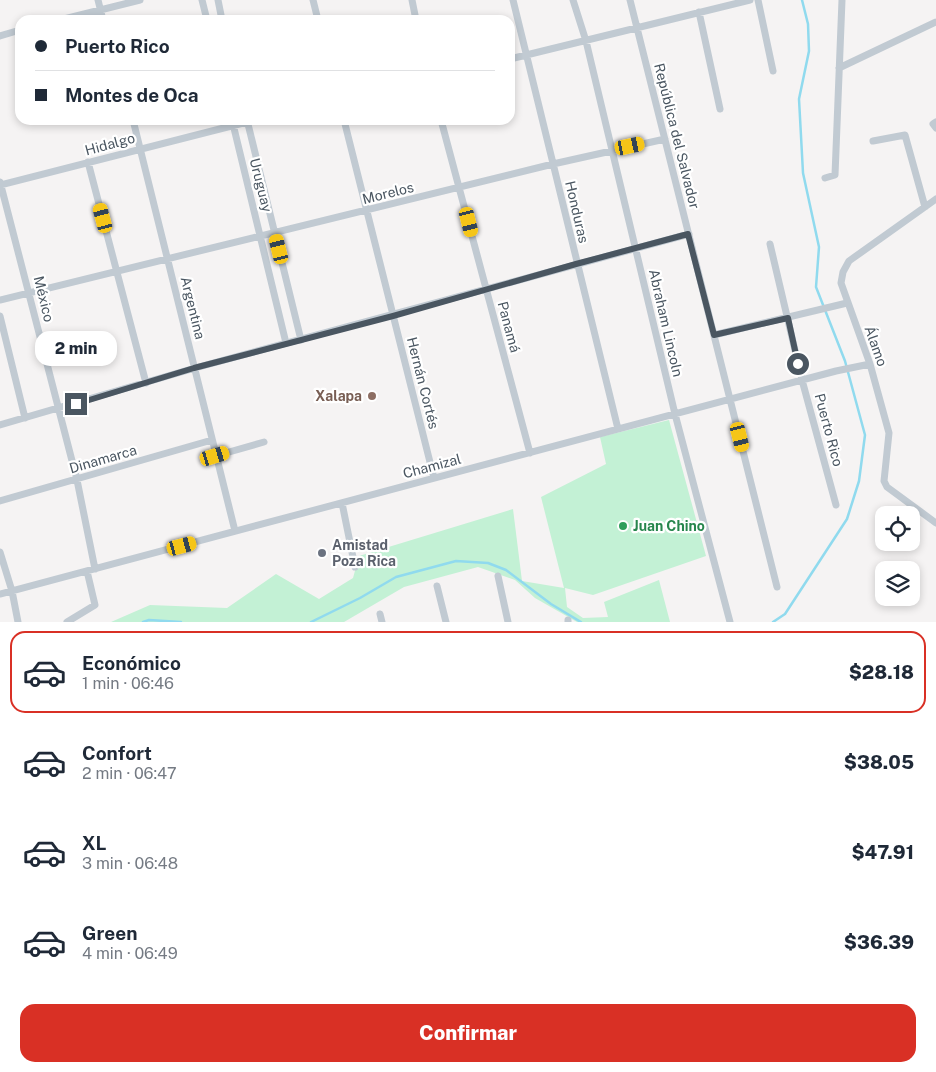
<!DOCTYPE html>
<html lang="es">
<meta charset="utf-8">
<style>
body{margin:0;font-family:"Public Sans",sans-serif;background:#f2f2f3;color:#1f2937;height:100vh;display:flex;flex-direction:column;font-size:19px;white-space:nowrap}
*{box-sizing:border-box;margin:0}
p{font-size:16px;color:#747a83}
.icon{flex:none;width:28px;height:28px;fill:none;stroke:currentColor;stroke-width:2;stroke-linecap:round;stroke-linejoin:round}
.map{position:relative;height:622px;overflow:hidden}
.side{display:flex;flex-direction:column;background:#fff;flex:1}
.side>*{flex:none}
.top-card{position:absolute;left:15px;top:15px;width:500px;height:110px;border-radius:15px;box-shadow:0 2px 8px #0003;display:grid;align-content:center;height:110px;padding:0 20px;background:#fff}
.controls{position:absolute;left:875px;top:506px;display:grid;gap:10px}
.controls a{display:grid;place-items:center;width:45px;height:45px;border-radius:10px;background:#fff;box-shadow:0 2px 8px #0003;font-size:25px}
.end{position:absolute;width:22px;height:22px;margin:-11px;border:6px solid #4a5661;background:#fff;box-shadow:0 0 0 2px #fff}
.from{border-radius:50%}
.bubble{position:absolute;height:35px;border-radius:15px;background:#fff;box-shadow:0 2px 8px #0003;font-size:16px;font-weight:800;line-height:35px;text-align:center}
.car{position:absolute;width:15px;height:30px;margin:-15px -8px;border-radius:6px;box-shadow:0 0 4px 1px #0007;background:linear-gradient(#f5c518 24%,#345 0 40%,#f5c518 0 76%,#345 0 86%,#f5c518 0)}
.top-card b{display:flex;align-items:center;gap:18px;height:48px;font-size:19px}
.top-card b+b{border-top:1px solid #e0e1e3}
.top-card i{width:12px;height:12px;background:#1f2937}
ul{padding:9px 0 0;list-style:none}
li{display:flex;align-items:center;gap:15px;height:82px;margin:0 10px 8px;padding:0 10px;border:2px solid transparent;border-radius:15px}
li div{flex:1}
li b{display:block;font-size:19px}
li em{font-style:normal;font-weight:800}
li.selected{border-color:#d93025}
li>.icon{width:45px;height:45px;stroke-width:1.5}
.cta{display:flex;gap:10px;margin-top:auto;padding:10px 20px}
.cta a{flex:1;height:58px;border-radius:15px;background:#d93025;color:#fff;font-size:20px;font-weight:800;line-height:58px;text-align:center}
.map>svg:first-child{display:block}
.green{fill:#c3f1d5}
.lines{fill:none;stroke-linecap:round;stroke-linejoin:round}
.stream{stroke:#90daee;stroke-width:2.5}
.minor{stroke:#c1cad2;stroke-width:7}
.route{stroke:#4a5661;stroke-width:6}
.education-dot{fill:#8d6e63;stroke:#fff;stroke-width:2}
.leisure-dot{fill:#2e9e5b;stroke:#fff;stroke-width:2}
.worship-dot{fill:#6b7280;stroke:#fff;stroke-width:2}
.labels{text-anchor:middle;dominant-baseline:central;stroke-width:4.5;stroke-linejoin:round;paint-order:stroke}
.street-label{font-size:14px;fill:#4a5661;stroke:#fff}
.education-label{font-size:14px;font-weight:bold;fill:#785e54;stroke:#fff;text-anchor:end}
.leisure-label{font-size:14px;font-weight:bold;fill:#27864d;stroke:#fff;text-anchor:start}
.worship-label{font-size:14px;font-weight:bold;fill:#5b616d;stroke:#fff;text-anchor:start}
</style>
<div class="map">
<svg width="936" height="622" viewBox="0 0 936 622">
<rect width="100%" height="100%" fill="#f5f3f3"/>
<path class="green" d="M669,420L706,556L593,595L565,588L567,607L583,618L608,617L604,602L659,580L670,622H577L535,598L515,580L478,567L404,587L344,622H111L150,605L227,608L276,574L319,599L353,578L359,556L513,509L522,581L564,588L541,497L606,464L600,437Z"/>
<g class="lines">
<path class="stream" d="M143,622L149,620L181,622
M311,622L360,598L396,577L456,561L488,563L506,570L551,604L581,622
M773,622L785,614L847,519L859,481L865,435L845,361L816,287L819,247L803,173L799,99L809,51L808,24L802,0"/>
<path class="minor" d="M98,0L103,20
M202,0L207,20
M218,0L222,20
M313,0L318,20
M412,0L416,20
M513,0L618,429
M573,0L586,41L675,414L730,622
M630,0L777,587
M758,0L773,71
M699,12L720,109
M60,20L140,0
M0,36L20,30
M510,59L750,0
M839,68L936,22
M133,120L235,531
M232,120L286,343
M247,120L301,340
M344,120L434,478
M441,120L530,453
M936,122L933,124L936,128
M873,141L905,135L925,207
M88,162L146,383
M825,178L835,175L842,0
M0,182L77,480L95,569
M0,185L255,120
M936,199L849,261L843,272L841,283L870,364L889,433L884,481L887,487L936,523
M770,244L802,380L836,505
M0,300L553,164L665,139
M0,316L25,418
M714,335L847,303
M0,425L195,368L689,234
M215,456L264,442
M0,501L212,440
M342,503L355,567
M0,552L12,591L18,622
M498,576L508,622
M437,586L446,622
M0,594L836,371L870,364
M380,614L382,622
M568,620V622
M67,622L95,605L87,571"/>
</g>
<g class="lines">
<path class="route" d="M76,404L194,368L393,316L576,264L688,234L714,335L788,318L798,364"/>
</g>
<circle class="education-dot" cx="372" cy="396" r="5"/>
<circle class="leisure-dot" cx="623" cy="526" r="5"/>
<circle class="worship-dot" cx="322" cy="553" r="5"/>
<g class="labels">
<g class="street-label">
<text transform="translate(677 136) rotate(76)">República del Salvador</text>
<text transform="translate(110 144) rotate(-15)">Hidalgo</text>
<text transform="translate(261 185) rotate(76)">Uruguay</text>
<text transform="translate(388 193) rotate(-14)">Morelos</text>
<text transform="translate(577 212) rotate(77)">Honduras</text>
<text transform="translate(44 299) rotate(76)">México</text>
<text transform="translate(193 308) rotate(76)">Argentina</text>
<text transform="translate(666 323) rotate(77)">Abraham Lincoln</text>
<text transform="translate(509 327) rotate(75)">Panamá</text>
<text transform="translate(876 346) rotate(70)">Álamo</text>
<text transform="translate(423 383) rotate(76)">Hernán Cortés</text>
<text transform="translate(829 430) rotate(75)">Puerto Rico</text>
<text transform="translate(103 459) rotate(-16)">Dinamarca</text>
<text transform="translate(432 466) rotate(-15)">Chamizal</text>
</g>
<g class="education-label">
<text x="362" y="396">Xalapa</text>
</g>
<g class="leisure-label">
<text x="633" y="526">Juan Chino</text>
</g>
<g class="worship-label">
<text x="332" y="545">Amistad<tspan x="332" dy="16">Poza Rica</tspan></text>
</g>
</g>
</svg>
<div class="controls">
<a><svg class="icon" aria-label="locate" viewBox="0 0 24 24"><circle cx="12" cy="12" r="6"/><path d="M12 2v4M12 18v4M2 12h4M18 12h4"/></svg></a>
<a><svg class="icon" aria-label="layers" viewBox="0 0 24 24"><path d="M12 4l9 5-9 5-9-5zM3 14l9 5 9-5"/></svg></a>
</div>
<i class="end from" style="left:798px;top:364px"></i>
<i class="end" style="left:76px;top:404px"></i>
<div class="bubble" style="left:35px;top:331px;width:82px">2 min</div>
<i class="car" style="left:630px;top:146px;rotate:78deg"></i>
<i class="car" style="left:103px;top:218px;rotate:345deg"></i>
<i class="car" style="left:469px;top:222px;rotate:166deg"></i>
<i class="car" style="left:279px;top:249px;rotate:346deg"></i>
<i class="car" style="left:740px;top:437px;rotate:166deg"></i>
<i class="car" style="left:215px;top:456px;rotate:73deg"></i>
<i class="car" style="left:182px;top:546px;rotate:75deg"></i>
<div class="top-card">
<b><i class="from"></i>Puerto Rico</b>
<b><i></i>Montes de Oca</b>
</div>
</div>
<section class="side">
<ul>
<li class="selected"><svg class="icon" aria-label="car" viewBox="0 0 24 24"><path d="M5 17H2v-5l4-1 3-4h7l3 4 3 1v5h-3M9 17h6M6 11h13"/><circle cx="7" cy="17" r="2"/><circle cx="17" cy="17" r="2"/></svg><div><b>Económico</b><p>1 min · 06:46</p></div><em>$28.18</em></li>
<li><svg class="icon" aria-label="car" viewBox="0 0 24 24"><path d="M5 17H2v-5l4-1 3-4h7l3 4 3 1v5h-3M9 17h6M6 11h13"/><circle cx="7" cy="17" r="2"/><circle cx="17" cy="17" r="2"/></svg><div><b>Confort</b><p>2 min · 06:47</p></div><em>$38.05</em></li>
<li><svg class="icon" aria-label="car" viewBox="0 0 24 24"><path d="M5 17H2v-5l4-1 3-4h7l3 4 3 1v5h-3M9 17h6M6 11h13"/><circle cx="7" cy="17" r="2"/><circle cx="17" cy="17" r="2"/></svg><div><b>XL</b><p>3 min · 06:48</p></div><em>$47.91</em></li>
<li><svg class="icon" aria-label="car" viewBox="0 0 24 24"><path d="M5 17H2v-5l4-1 3-4h7l3 4 3 1v5h-3M9 17h6M6 11h13"/><circle cx="7" cy="17" r="2"/><circle cx="17" cy="17" r="2"/></svg><div><b>Green</b><p>4 min · 06:49</p></div><em>$36.39</em></li>
</ul>
<div class="cta"><a>Confirmar</a></div>
</section>
